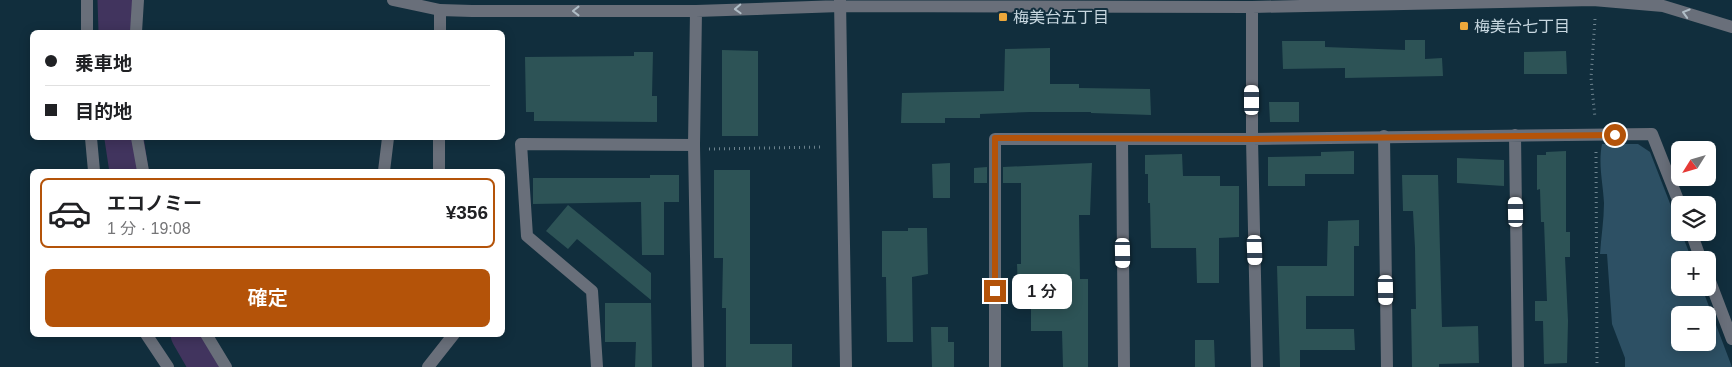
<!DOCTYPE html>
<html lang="ja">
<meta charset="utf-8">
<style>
body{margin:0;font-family:Helvetica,"Noto Sans JP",sans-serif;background:#f6f6f6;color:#202124;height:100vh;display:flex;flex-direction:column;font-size:19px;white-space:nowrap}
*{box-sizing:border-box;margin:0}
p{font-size:16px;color:#757577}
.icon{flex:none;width:28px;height:28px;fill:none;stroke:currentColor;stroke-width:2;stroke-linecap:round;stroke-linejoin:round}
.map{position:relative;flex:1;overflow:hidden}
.details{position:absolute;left:30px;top:169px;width:475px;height:168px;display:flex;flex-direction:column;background:#fff;border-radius:8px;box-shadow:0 2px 12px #0003}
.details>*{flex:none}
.guide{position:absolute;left:30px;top:30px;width:475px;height:110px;border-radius:8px;box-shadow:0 2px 12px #0003;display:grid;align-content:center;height:110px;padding:0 15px;background:#fff}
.needle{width:32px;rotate:233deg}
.tools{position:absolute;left:1671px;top:141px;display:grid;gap:10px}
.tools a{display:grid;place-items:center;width:45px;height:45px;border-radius:8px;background:#fff;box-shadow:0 2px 12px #0003;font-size:25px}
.end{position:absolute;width:22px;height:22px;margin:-11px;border:6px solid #b45309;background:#fff;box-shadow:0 0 0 2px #fff}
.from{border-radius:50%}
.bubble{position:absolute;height:35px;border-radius:8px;background:#fff;box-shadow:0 2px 12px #0003;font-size:16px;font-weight:600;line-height:35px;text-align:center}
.car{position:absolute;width:15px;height:30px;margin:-15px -8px;border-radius:6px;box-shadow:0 0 4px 1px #0007;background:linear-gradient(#fff 24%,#345 0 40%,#fff 0 76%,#345 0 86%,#fff 0)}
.guide b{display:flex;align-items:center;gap:18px;height:48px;font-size:19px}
.guide b+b{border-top:1px solid #e0e0e0}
.guide i{width:12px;height:12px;background:#202124}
ul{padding:9px 0 0;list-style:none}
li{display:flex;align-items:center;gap:15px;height:70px;margin:0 10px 8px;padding:0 5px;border:2px solid transparent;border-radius:8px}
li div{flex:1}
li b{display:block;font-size:19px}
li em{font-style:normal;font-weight:600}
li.selected{border-color:#b45309}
li>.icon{width:45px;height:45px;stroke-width:1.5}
.primary-button{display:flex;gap:10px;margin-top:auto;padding:10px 15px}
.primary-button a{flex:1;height:58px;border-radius:8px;background:#b45309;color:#fff;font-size:20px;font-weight:600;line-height:58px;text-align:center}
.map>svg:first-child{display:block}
.green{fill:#2d5064;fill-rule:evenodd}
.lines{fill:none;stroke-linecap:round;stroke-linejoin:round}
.river{stroke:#41345e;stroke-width:39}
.building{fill:#2d5356}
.path{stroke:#6d838f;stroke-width:3;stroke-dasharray:1 4;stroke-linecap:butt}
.minor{stroke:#696f7a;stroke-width:12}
.oneway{stroke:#b0bdc6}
.route{stroke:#b45309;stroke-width:6}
.poi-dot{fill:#eda83b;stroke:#112e3d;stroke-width:2}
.labels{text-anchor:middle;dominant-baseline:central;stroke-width:4;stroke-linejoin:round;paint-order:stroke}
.poi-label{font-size:16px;fill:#c7d7e0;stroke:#112e3d;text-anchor:start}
</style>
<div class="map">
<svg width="1732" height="367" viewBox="0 0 1732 367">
<rect width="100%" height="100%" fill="#112e3d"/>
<path class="green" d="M1602,144H1638L1650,152L1692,260H1680V288H1702L1732,367H1625V358L1612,324L1607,254H1600C1601,237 1604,220 1604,203C1603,182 1598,165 1602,144ZM1680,315H1708V342H1680Z"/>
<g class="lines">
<path class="river" d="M117,0L118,32
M124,138L129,171
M190,334L209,367"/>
</g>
<path class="building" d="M1405,40H1425V59L1442,58L1443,76L1345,78V68L1283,69L1282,41H1325V47L1405,50Z
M1050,48V84H1079V88L1150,89L1151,115L1091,113V112H1030L980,114V118H945V123H901L902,93L1004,91L1005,49Z
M722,50L758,51V136H722Z
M1566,51L1567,74H1524V52Z
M634,52H653L652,96H657V122L534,121V112H526L525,57L634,56Z
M1269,102H1299V122H1270Z
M1354,151V174H1305V186H1268V157L1321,156V152Z
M1566,151V232H1570V257H1565L1568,321L1567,363L1544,364L1543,321H1535V301H1547L1544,222H1541L1540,189L1537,190V155H1546V152Z
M1182,154L1183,176H1220V186H1239V237L1219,238V283H1197L1196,248H1151L1150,203H1148V174H1145V155Z
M1457,158L1504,160V186L1457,183Z
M950,163V198H933L932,164Z
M1092,163L1090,215H1079L1080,279H1088V367H1063L1062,331H1031V290H1018L1017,264H1021V183H1003V167Z
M987,167V183H974V168Z
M714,170H750V344H792V367H726V308H722L723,258H714Z
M650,175H679V202H664V255H642L641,202L533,204V178H650Z
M1402,175H1438L1442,327L1478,326L1479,363L1439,364V367H1412L1411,309H1416L1415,248L1413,211H1403Z
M568,205L651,273V300L577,239L568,249L546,231Z
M1359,220V246H1354V296H1306V329H1354L1355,350H1300V367H1280L1277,266H1327L1328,221Z
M908,228H927L928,274L912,277L913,342H887L886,277H882V231H908Z
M605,303H651L652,367H635L636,342H605Z
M931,327H948V342H954V367H932Z
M1195,340H1214L1215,367H1195Z"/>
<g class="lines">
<path class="path" d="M1595,19L1591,78L1595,118
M709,149L823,147
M1596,152L1597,367"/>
<path class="minor" d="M87,0V32
M393,0L440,10L472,11H696L840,6L1252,7L1593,0L1663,6L1732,27
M840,0L846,367
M1252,7V139L1257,367
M696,11L694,145L698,367
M136,32L138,0
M440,32V10
M1515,135L1518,367
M1384,136L1387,367
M91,138L94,171
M137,138L143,171
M1122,140L1124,367
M384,171L388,138
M439,171V138
M1691,232L1701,260
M1708,276L1732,339
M146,334L168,367
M206,334L226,367
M428,367L454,334
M597,367L592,291L527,236L521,144L694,145
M995,367V139H1252L1652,134L1680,205"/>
</g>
<defs><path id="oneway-chevron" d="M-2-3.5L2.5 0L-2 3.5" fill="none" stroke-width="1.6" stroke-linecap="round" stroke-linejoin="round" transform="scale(1.25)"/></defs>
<g class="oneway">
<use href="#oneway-chevron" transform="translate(738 9) rotate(178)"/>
<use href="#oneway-chevron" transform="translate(576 11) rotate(180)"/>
<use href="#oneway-chevron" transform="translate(1686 13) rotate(-164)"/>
</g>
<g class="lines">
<path class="route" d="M995,291V138L1252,139L1615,135"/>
</g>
<g class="poi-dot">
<rect x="998" y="12" width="10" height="10" rx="2.5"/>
<rect x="1459" y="21" width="10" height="10" rx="2.5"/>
</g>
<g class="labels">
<g class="poi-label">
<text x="1013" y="17">梅美台五丁目</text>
<text x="1474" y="26">梅美台七丁目</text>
</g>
</g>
</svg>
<div class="tools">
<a><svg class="needle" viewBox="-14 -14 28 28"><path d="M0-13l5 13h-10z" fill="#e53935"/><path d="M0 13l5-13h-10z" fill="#757577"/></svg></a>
<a><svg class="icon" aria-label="layers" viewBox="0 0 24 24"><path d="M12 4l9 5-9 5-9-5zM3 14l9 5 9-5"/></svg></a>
<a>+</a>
<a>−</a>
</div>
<i class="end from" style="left:1615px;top:135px"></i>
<i class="end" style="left:995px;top:291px"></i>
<div class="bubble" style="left:1012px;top:274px;width:60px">1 分</div>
<i class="car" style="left:1252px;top:100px;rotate:0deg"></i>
<i class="car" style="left:1516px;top:212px;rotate:359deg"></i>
<i class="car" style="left:1255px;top:250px;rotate:178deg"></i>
<i class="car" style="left:1123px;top:253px;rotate:179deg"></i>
<i class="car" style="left:1386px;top:290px;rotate:179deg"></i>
<div class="guide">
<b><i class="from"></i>乗車地</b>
<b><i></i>目的地</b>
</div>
<section class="details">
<ul>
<li class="selected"><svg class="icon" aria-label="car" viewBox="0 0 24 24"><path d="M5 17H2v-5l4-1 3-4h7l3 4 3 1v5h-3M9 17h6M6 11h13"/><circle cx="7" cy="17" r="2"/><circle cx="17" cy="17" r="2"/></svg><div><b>エコノミー</b><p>1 分 · 19:08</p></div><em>¥356</em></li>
</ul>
<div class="primary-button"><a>確定</a></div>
</section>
</div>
